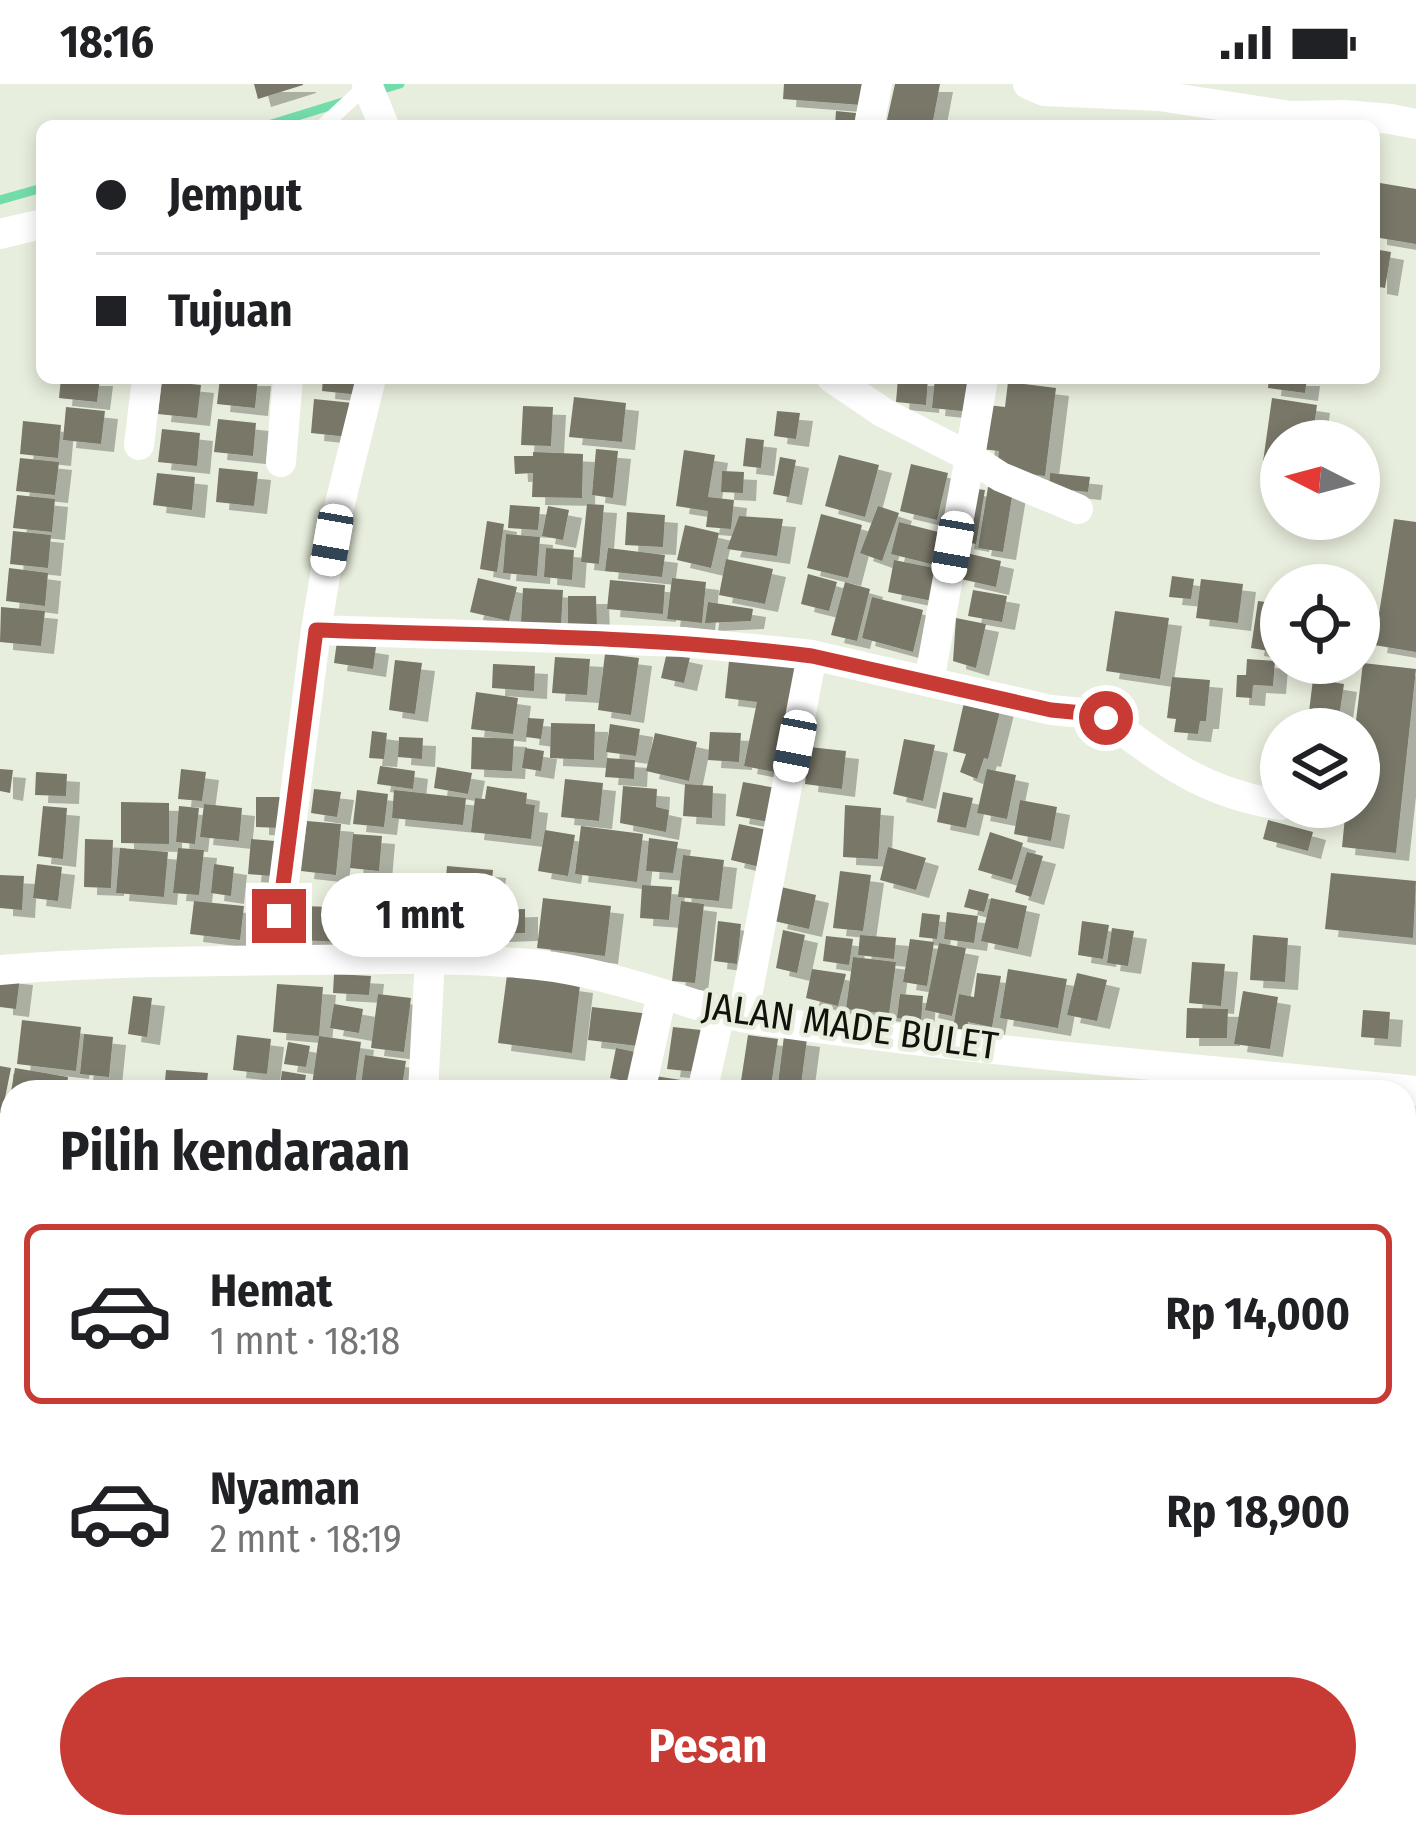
<!DOCTYPE html>
<html lang="id">
<meta charset="utf-8">
<style>
body{margin:0;font-family:"Fira Sans Condensed",sans-serif;background:#f2f2f2;color:#202124;height:100vh;display:flex;flex-direction:column;font-size:45px;white-space:nowrap}
*{box-sizing:border-box;margin:0}
p{font-size:39px;color:#757577}
.icon{flex:none;width:66px;height:66px;fill:none;stroke:currentColor;stroke-width:2;stroke-linecap:round;stroke-linejoin:round}
.map{position:relative;flex:1;overflow:hidden}
.sheet{position:absolute;left:0px;top:996px;width:1416px;height:759px;display:flex;flex-direction:column;background:#fff;border-radius:36px 36px 0 0;box-shadow:0 6px 18px #0003}
.sheet>*{flex:none}
.top-card{position:absolute;left:36px;top:36px;width:1344px;height:264px;border-radius:18px;box-shadow:0 6px 18px #0003;display:grid;align-content:center;height:264px;padding:0 60px;background:#fff}
.needle{width:78px;rotate:276deg}
.tools{position:absolute;left:1260px;top:336px;display:grid;gap:24px}
.tools a{display:grid;place-items:center;width:120px;height:120px;border-radius:50%;background:#fff;box-shadow:0 6px 18px #0003;font-size:60px}
.end{position:absolute;width:54px;height:54px;margin:-27px;border:15px solid #c83a34;background:#fff;box-shadow:0 0 0 6px #fff}
.from{border-radius:50%}
.bubble{position:absolute;height:84px;border-radius:42px;background:#fff;box-shadow:0 6px 18px #0003;font-size:39px;font-weight:700;line-height:84px;text-align:center}
.car{position:absolute;width:36px;height:72px;margin:-36px -18px;border-radius:15px;box-shadow:0 0 9px 3px #0007;background:linear-gradient(#fff 24%,#345 0 40%,#fff 0 76%,#345 0 86%,#fff 0)}
.top-card b{display:flex;align-items:center;gap:42px;height:114px;font-size:45px}
.top-card b+b{border-top:3px solid #e0e0e0}
.top-card i{width:30px;height:30px;background:#202124}
ul{padding:0;list-style:none}
li{display:flex;align-items:center;gap:36px;height:180px;margin:0 24px 18px;padding:0 36px;border:6px solid transparent;border-radius:18px}
li div{flex:1}
li b{display:block;font-size:45px}
li em{font-style:normal;font-weight:700}
li.on{border-color:#c83a34}
li>.icon{width:108px;height:108px;stroke-width:1.5}
h2{padding:0 60px;font-size:54px;line-height:144px}
.cta{display:flex;gap:24px;margin-top:auto;padding:24px 60px}
.cta a{flex:1;height:138px;border-radius:72px;background:#c83a34;color:#fff;font-size:48px;font-weight:700;line-height:138px;text-align:center}
.status{display:flex;justify-content:space-between;align-items:center;height:84px;padding:0 60px;background:#fff;direction:ltr}
.status svg{height:33px;fill:currentColor}
.map>svg:first-child{display:block}
.lines{fill:none;stroke-linecap:round;stroke-linejoin:round}
.stream{stroke:#73ddaa;stroke-width:9}
.building{fill:#797768;filter:url(#shadow)}
.service{stroke:#fff;stroke-width:15}
.minor{stroke:#fff;stroke-width:30}
.tertiary{stroke:#fff;stroke-width:36}
.secondary{stroke:#fff;stroke-width:42}
.route{stroke:#c83a34;stroke-width:15}
.labels{text-anchor:middle;dominant-baseline:central;stroke-width:9;stroke-linejoin:round;paint-order:stroke}
.street-label{font-size:39px;fill:#10120c;stroke:#e8eedd}
</style>
<div class="status"><b>18:16</b><svg viewBox="0 0 49 12"><path d="M0 12V9h3v3zM5 12V6h3v6zM10 12V3h3v9zM15 12V0h3v12zM26 1h20v11H26zM47 4h2v5h-2z"/></svg></div>
<div class="map">
<svg width="1416" height="1753" viewBox="0 0 1416 1753">
<defs>
<filter id="shadow"><feDropShadow dx="13" dy="8" stdDeviation="0" flood-color="#0004"/></filter>
</defs>
<rect width="100%" height="100%" fill="#e8eedd"/>
<g class="lines">
<path class="stream" d="M373,8L400,0
M265,42L346,17
M0,116L42,104"/>
</g>
<path class="building" d="M254,0H303V1L258,15Z
M784,0H863L861,21L783,15Z
M895,0H940L932,42H915L887,36Z
M836,27L856,29L855,42H835Z
M1374,98L1416,105V160L1374,153Z
M1374,165L1391,168L1385,204L1374,202Z
M61,294H100L97,318L59,314Z
M220,294H258L255,324L217,320Z
M323,294H362L360,311L322,307Z
M898,294H928L926,321L896,318Z
M935,294H974L971,328L932,324Z
M1269,294H1307L1305,309L1268,304Z
M162,297L201,301L197,334L158,330Z
M1008,298L1056,304L1045,392L997,386L999,367L981,365L987,321L1005,323Z
M574,313L626,319L622,358L569,353Z
M1272,314L1317,321L1312,357H1281V402L1260,399Z
M314,315L353,319L349,353L311,349Z
M523,322L553,323L551,362L521,361Z
M66,323L105,327L101,360L63,356Z
M777,327L800,329L796,355L774,352Z
M218,335L256,339L253,372L214,368Z
M23,337L61,341L58,374L20,370Z
M162,345L200,349L197,382L158,378Z
M746,354L764,356L761,384L743,382Z
M596,365L618,367L613,414L592,411Z
M684,366L715,371L708,413L734,416L731,445L706,443L708,427L676,422Z
M533,368L583,370L582,414L532,413L533,389L515,390L514,372H533Z
M839,371L879,381L865,433L825,422Z
M780,373L796,376L789,413L773,410Z
M20,374L59,378L55,411L16,407Z
M911,380L948,389L937,436L900,427Z
M219,384L258,388L254,422L216,418Z
M722,387L744,388L743,409L721,408Z
M157,389L195,393L192,426L153,421Z
M1050,389L1090,393L1088,408L1049,404Z
M988,403L1013,407L1003,468L978,464Z
M970,404L985,406L976,460L961,457Z
M17,411L55,415L52,448L13,444Z
M587,420L604,421L599,480L581,478Z
M510,421L540,423L538,446L508,444Z
M548,422L569,426L563,456L542,452Z
M878,422L899,429L882,477L860,469Z
M627,428L665,431L663,463L625,461Z
M821,430L862,441L848,494L807,484Z
M739,432L783,435L777,472L727,465Z
M1394,435L1416,438V568L1374,561Z
M487,437L504,440L497,488L480,485Z
M899,438L950,451L943,483L891,470Z
M685,441L719,449L711,484L677,476Z
M13,447L51,451L48,484L10,480Z
M506,450L540,453L537,492L503,489Z
M546,464L574,466L572,496L544,493Z
M608,464L665,471L662,493L605,487Z
M966,469L1001,477L996,503L961,495Z
M726,475L773,485L765,520L719,511Z
M894,476L944,486L937,518L888,508Z
M9,484L48,489L45,522L6,517Z
M808,490L837,498L829,527L801,520Z
M1172,492L1194,495L1191,515L1169,513Z
M478,494L517,503L509,537L470,528Z
M672,494L706,498L702,539L667,535Z
M1201,495L1243,500L1238,539L1196,534Z
M610,496L665,501L663,530L607,525Z
M845,498L870,505L857,557L831,551Z
M523,504L563,506L561,541L521,538Z
M973,506L1007,512L1002,538L968,532Z
M568,512H596L597,543H568Z
M872,513L923,526L913,568L862,554Z
M1258,517L1281,520V569L1251,564Z
M708,518L753,525L751,537L705,539Z
M1,523L45,527L41,562L0,558Z
M1115,527L1169,534L1160,595L1106,587Z
M956,534L986,540L976,584L953,577Z
M337,557L376,563L373,585L334,579Z
M667,568L690,573L684,599L661,594Z
M605,570L639,574L631,631L598,626Z
M555,573L590,575L587,611L552,609Z
M1247,575L1275,577L1273,602L1253,601L1252,614L1236,613L1237,591H1246Z
M395,576L422,579L415,630L389,626Z
M729,577L796,583L780,689L744,682L757,618L725,614Z
M1363,579L1416,585L1396,769L1342,763L1346,723H1359V645H1355Z
M493,580L535,582L534,607L492,604Z
M1172,593L1210,596L1206,637H1200L1198,650L1174,648L1176,635L1167,634Z
M1313,595L1344,600L1339,633L1309,628Z
M476,608L518,614L513,650L471,645Z
M965,614L1001,623L988,675L984,674L977,695L960,688L966,670L953,667Z
M528,634L544,635L541,655L526,653Z
M551,639L595,640L594,676L550,674Z
M610,640L640,645L636,672L606,668Z
M372,647L387,649L384,675L369,674Z
M710,648L741,649L739,678L708,676Z
M655,649L697,658L689,697L646,687Z
M399,653L423,654L422,675L398,673Z
M472,653L514,655L512,687L471,685Z
M904,655L935,661L923,717L893,710Z
M809,663L846,667L842,705L805,700Z
M525,664L544,667L541,687L522,684Z
M607,674L635,676L634,695L605,693Z
M380,682L415,687L413,705L377,700Z
M437,683L472,689L468,710L434,704Z
M0,685L13,686L10,709L0,707Z
M181,685L206,688L202,717L178,715Z
M987,685L1016,691L1007,735L977,729Z
M36,688L67,690L66,712L35,711Z
M565,695L603,699L599,737L561,733Z
M743,698L776,704L769,738L736,732Z
M685,700L713,702L712,734L683,732Z
M487,702L527,709L526,720L535,721L531,755L471,748L475,714L485,715Z
M623,702L657,705L656,723L669,726L666,748L620,739Z
M314,705L341,708L337,733L311,729Z
M357,706L388,710L384,743L353,740Z
M394,706L466,714L463,741L392,734Z
M943,708L973,714L966,744L937,738Z
M256,713H281V744L256,743Z
M1020,716L1057,723L1051,757L1014,750Z
M121,718L169,719V760L121,759Z
M204,720L242,724L239,757L200,753Z
M845,721L881,724L878,775L843,773Z
M43,722L67,724L63,775L38,772Z
M179,722L199,724L195,760L176,758Z
M1268,736L1313,748L1308,767L1263,755Z
M307,737L341,740L336,791L301,787Z
M739,740L772,747L764,784L731,776Z
M581,742L643,750L637,798L575,790Z
M545,746L575,751L568,792L538,787Z
M990,748L1023,759L1012,796L978,786Z
M353,750L382,752L379,787L350,784Z
M649,754L678,758L673,789L646,787Z
M85,755L113,756L111,804L84,803Z
M251,755L275,757L272,792L248,790Z
M888,763L926,774L916,806L880,796Z
M120,764L168,768L164,813L116,809Z
M178,764L204,766L199,811L173,809Z
M1027,768L1043,772L1031,813L1015,808Z
M683,771L724,776L719,817L678,813Z
M37,780L62,783L58,817L33,814Z
M214,780L234,783L231,812L211,809Z
M447,782L493,786L488,841L442,837Z
M840,787L871,791L863,847L833,844Z
M1331,789L1416,797L1413,854L1325,845Z
M0,791L24,792L22,826L0,824Z
M343,796L375,797L374,820L342,819Z
M642,801L672,803L669,836L640,834Z
M781,803L816,811L809,845L774,837Z
M969,805L989,810L984,828L964,823Z
M543,814L611,822L605,872L537,864Z
M991,814L1027,822L1018,865L981,857Z
M194,817L244,822L240,856L190,850Z
M681,817L704,820L695,899L672,897Z
M301,822L364,824L363,859L299,856Z
M525,825V849L494,850L493,826Z
M947,828L978,832L974,859L944,855Z
M922,829L940,831L937,855L919,853Z
M718,837L741,840L737,880L714,877Z
M1082,837L1109,841L1103,875L1078,871Z
M1112,844L1134,847L1128,882L1107,879Z
M783,846L805,851L797,889L776,884Z
M860,851L896,854L894,875L858,871Z
M1253,851L1288,854L1285,898L1250,896Z
M826,852L853,855L849,881L823,877Z
M910,855L934,858L927,902L903,898Z
M939,859L966,864L952,932L925,926Z
M853,873L896,878L889,930L846,925Z
M1192,878L1225,880L1221,922L1189,919Z
M812,885L846,890L838,922L806,914Z
M1008,885L1067,895L1058,944L1000,934Z
M977,889L1001,892L992,943L968,938L967,946L953,944L959,910L974,913Z
M1077,889L1107,896L1097,937L1067,931Z
M334,890L371,892L369,911L333,909Z
M0,891L20,893L16,925L0,923Z
M507,891L580,901L572,969L498,959Z
M277,900L323,903L319,952L273,948Z
M1243,907L1278,913L1270,965L1234,960Z
M378,910L411,914L404,968L371,964Z
M900,910L923,912L921,937L897,934Z
M133,912L152,914L147,953L128,950Z
M334,920L363,925L359,949L330,944Z
M592,923L650,930L646,963L588,956Z
M1187,924L1228,925L1227,954H1186Z
M1363,926L1390,928L1388,955L1361,953Z
M22,936L81,943L76,987L17,980Z
M673,943L701,946L696,988L667,985Z
M84,950L113,953L109,993L80,990Z
M237,951L271,955L267,990L233,986Z
M748,951L778,955L771,1002L741,997Z
M319,952L361,958L354,1008H311Z
M784,952L807,955L800,1008H777Z
M288,958L310,962L306,983L284,980Z
M616,964L640,969L634,999L610,994Z
M365,971L406,977L401,1008H360Z
M0,982L11,984L2,1029H0Z
M15,984L68,993L66,1008H11Z
M166,986L208,989L206,1008H164Z
M282,987L306,991L303,1008H279Z
M655,992L694,998L693,1008H653Z
M10,1095H12V1150L0,1147Z
M7,1164L12,1165V1200L0,1197Z
M4,1363H12V1440L0,1439Z
M0,1453L12,1455V1502L0,1500Z
M0,1546L12,1549V1595L0,1591Z
M1404,1565L1416,1572V1636L1404,1629Z
M0,1660L12,1663V1720L0,1717Z
M1404,1707L1416,1715V1747L1412,1753H1373L1379,1743H1404Z
M0,1731L12,1735V1743H30L27,1753H0Z
M703,1743H730L746,1753H697Z
M1063,1743H1117L1113,1753H1087Z
M1247,1743H1276L1271,1753H1242Z"/>
<g class="lines">
<path class="service" d="M323,42L367,1"/>
<path class="minor" d="M367,0L384,42
M1028,0L1044,7L1159,12L1291,32L1344,31L1391,35L1416,40
M869,42L877,0
M0,150L42,140
M832,294L884,329L970,373L929,598
M983,294L970,373L1001,393L1078,425
M139,361L147,294
M281,378L288,294
M316,546L683,558L783,568L812,571L1051,626L1094,630L1106,635C1167,679 1204,709 1281,721
M274,876L316,546L331,456L371,294
M0,886C100,878 200,877 300,876C372,875 445,873 518,879C566,882 614,895 660,909C689,918 717,929 747,934C969,967 1193,984 1416,1007
M743,933L812,571
M423,1008L430,875
M640,1008L662,910
M702,1008L720,928
M1404,1497L1416,1500
M1037,1753L1043,1743"/>
<path class="tertiary" d="M148,1753L152,1743"/>
<path class="secondary" d="M0,1276L12,1279
M1320,1743L1335,1753"/>
</g>
<g class="lines">
<path class="route" d="M279,832L316,546C482,552 647,551 812,572L1051,626L1094,630L1106,634"/>
</g>
<g class="labels">
<g class="street-label">
<text transform="translate(850 942) rotate(8)">JALAN MADE BULET</text>
</g>
</g>
</svg>
<div class="tools">
<a><svg class="needle" viewBox="-14 -14 28 28"><path d="M0-13l5 13h-10z" fill="#e53935"/><path d="M0 13l5-13h-10z" fill="#757577"/></svg></a>
<a><svg class="icon" aria-label="locate" viewBox="0 0 24 24"><circle cx="12" cy="12" r="6"/><path d="M12 2v4M12 18v4M2 12h4M18 12h4"/></svg></a>
<a><svg class="icon" aria-label="layers" viewBox="0 0 24 24"><path d="M12 4l9 5-9 5-9-5zM3 14l9 5 9-5"/></svg></a>
</div>
<i class="end from" style="left:1106px;top:634px"></i>
<i class="end" style="left:279px;top:832px"></i>
<div class="bubble" style="left:321px;top:789px;width:198px">1 mnt</div>
<i class="car" style="left:332px;top:456px;rotate:190deg"></i>
<i class="car" style="left:953px;top:463px;rotate:190deg"></i>
<i class="car" style="left:795px;top:662px;rotate:191deg"></i>
<div class="top-card">
<b><i class="from"></i>Jemput</b>
<b><i></i>Tujuan</b>
</div>
<section class="sheet">
<h2>Pilih kendaraan</h2>
<ul>
<li class="on"><svg class="icon" aria-label="car" viewBox="0 0 24 24"><path d="M5 17H2v-5l4-1 3-4h7l3 4 3 1v5h-3M9 17h6M6 11h13"/><circle cx="7" cy="17" r="2"/><circle cx="17" cy="17" r="2"/></svg><div><b>Hemat</b><p>1 mnt · 18:18</p></div><em>Rp 14,000</em></li>
<li><svg class="icon" aria-label="car" viewBox="0 0 24 24"><path d="M5 17H2v-5l4-1 3-4h7l3 4 3 1v5h-3M9 17h6M6 11h13"/><circle cx="7" cy="17" r="2"/><circle cx="17" cy="17" r="2"/></svg><div><b>Nyaman</b><p>2 mnt · 18:19</p></div><em>Rp 18,900</em></li>
</ul>
<div class="cta"><a>Pesan</a></div>
</section>
</div>
